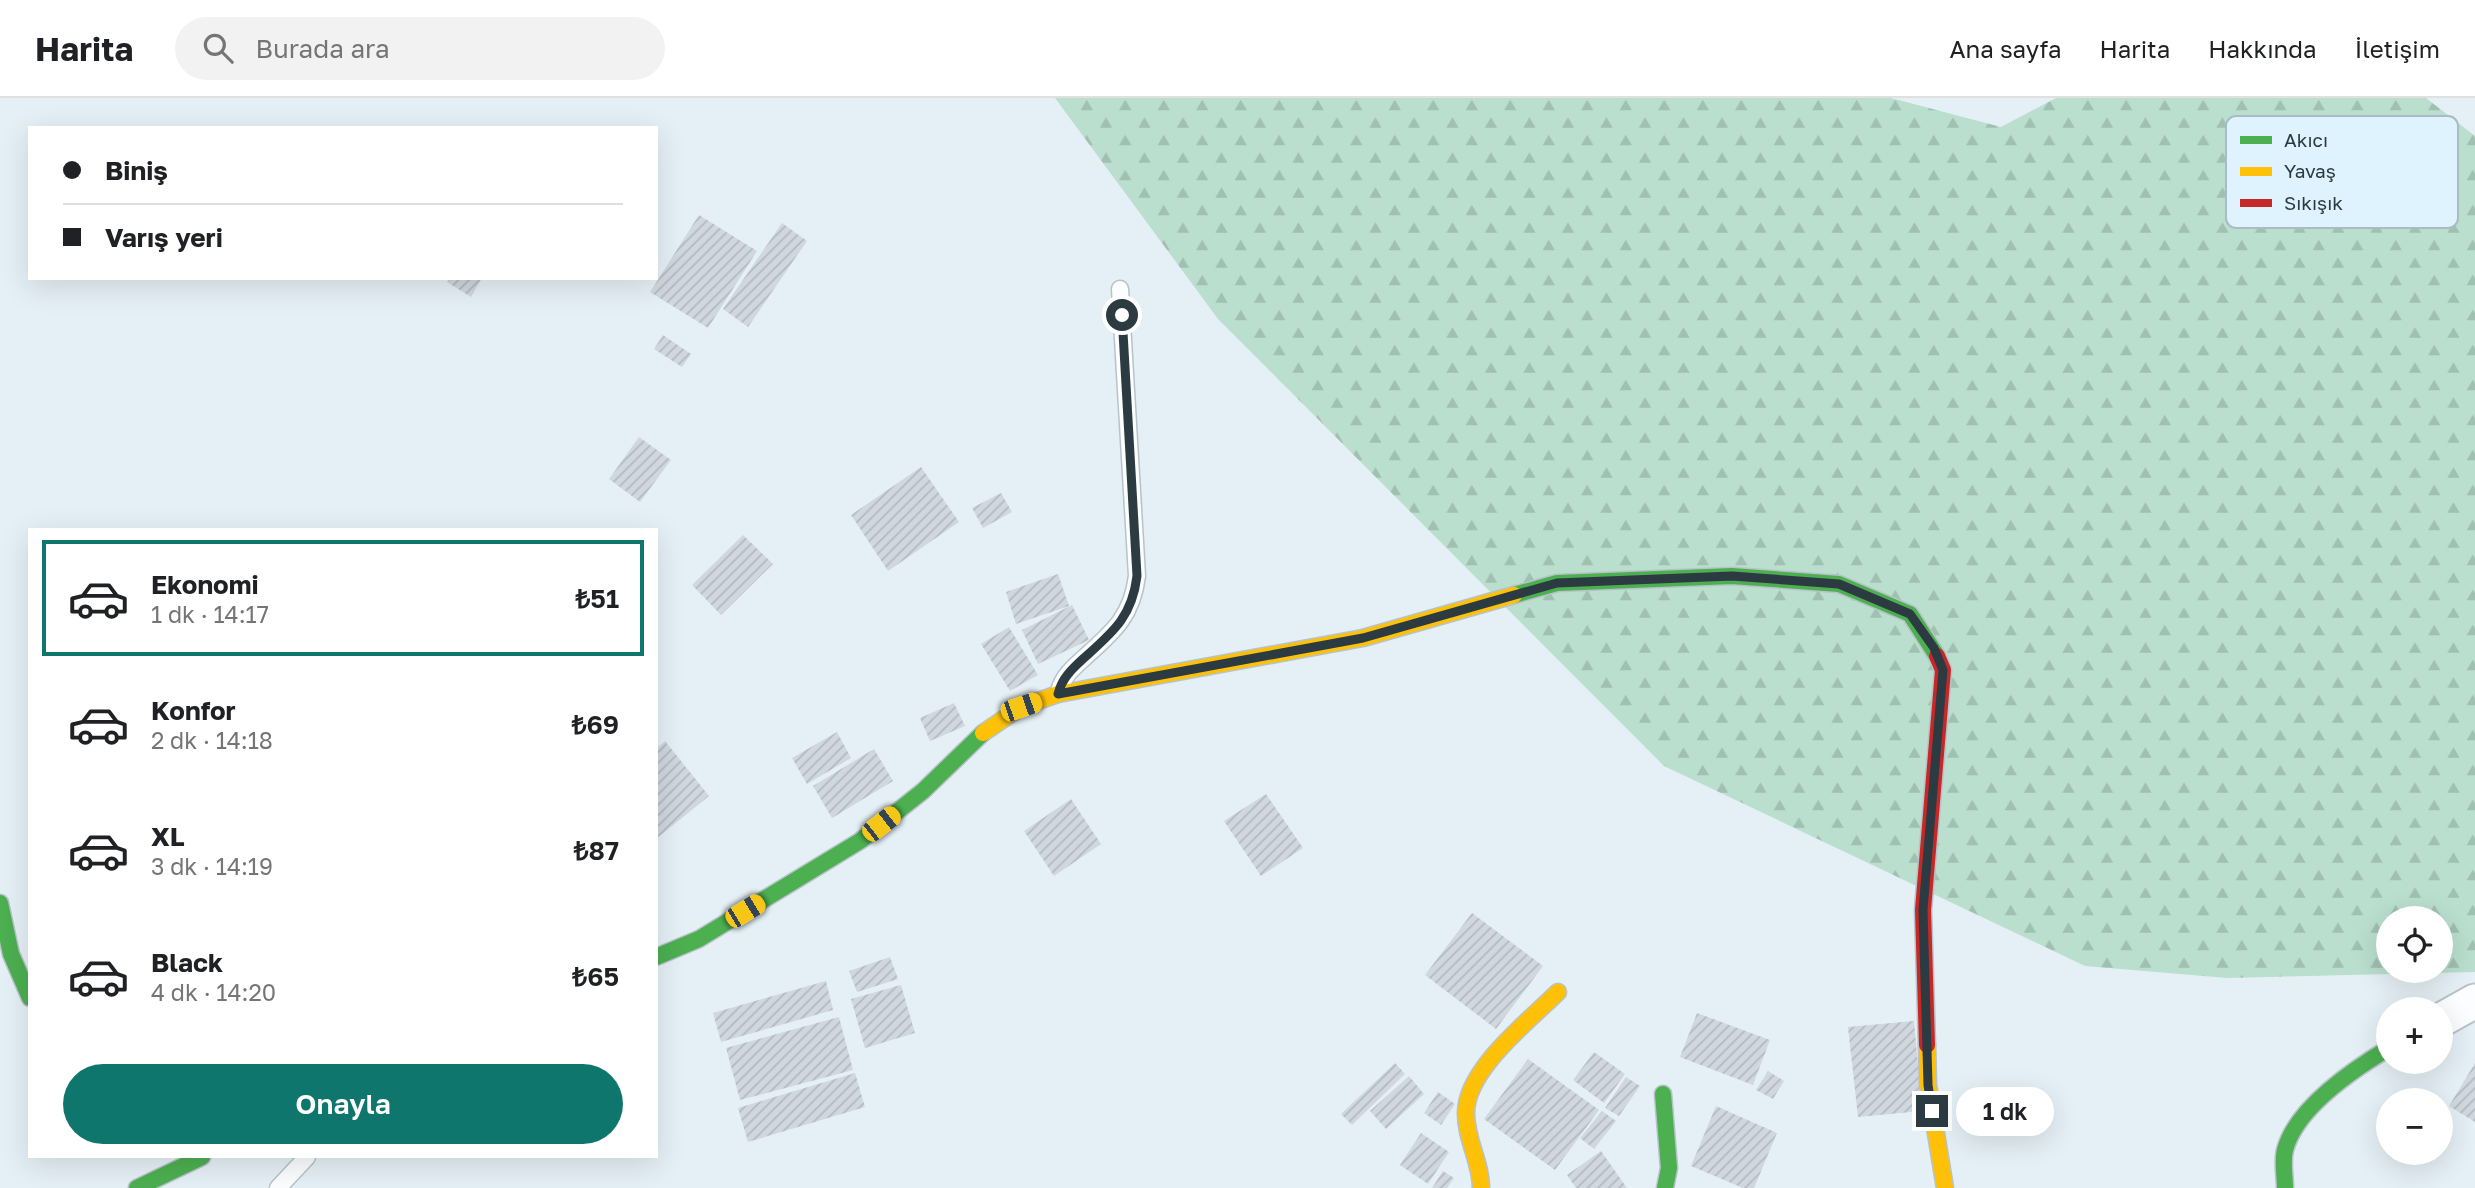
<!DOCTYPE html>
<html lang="tr">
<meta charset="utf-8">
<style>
body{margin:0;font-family:"Golos Text",sans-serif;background:#f2f2f2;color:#202124;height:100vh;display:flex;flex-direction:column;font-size:26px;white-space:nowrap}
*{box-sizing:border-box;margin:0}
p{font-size:23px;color:#757577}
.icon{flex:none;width:38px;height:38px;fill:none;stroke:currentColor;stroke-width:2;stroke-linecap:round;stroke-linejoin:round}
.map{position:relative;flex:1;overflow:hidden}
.sheet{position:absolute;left:28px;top:430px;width:630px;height:630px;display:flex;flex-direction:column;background:#fff;border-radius:0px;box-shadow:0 7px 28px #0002}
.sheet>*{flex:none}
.top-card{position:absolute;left:28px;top:28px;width:630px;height:154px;border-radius:0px;box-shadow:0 7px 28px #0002;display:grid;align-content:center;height:154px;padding:0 35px;background:#fff}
.buttons{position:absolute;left:2376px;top:808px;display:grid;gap:14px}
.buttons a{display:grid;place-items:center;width:77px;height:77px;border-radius:50%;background:#fff;box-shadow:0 7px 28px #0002;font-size:35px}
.end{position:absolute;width:32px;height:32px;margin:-16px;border:9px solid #2c3b41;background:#fff;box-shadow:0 0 0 4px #fff}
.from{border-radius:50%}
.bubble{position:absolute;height:49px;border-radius:24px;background:#fff;box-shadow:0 7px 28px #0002;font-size:23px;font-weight:600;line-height:49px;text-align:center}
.car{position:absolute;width:21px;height:42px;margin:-21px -10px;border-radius:9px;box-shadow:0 0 5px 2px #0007;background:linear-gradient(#f5c518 24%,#345 0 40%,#f5c518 0 76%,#345 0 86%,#f5c518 0)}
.top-card b{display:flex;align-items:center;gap:24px;height:66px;font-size:26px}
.top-card b+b{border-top:2px solid #e0e0e0}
.top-card i{width:18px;height:18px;background:#202124}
ul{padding:12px 0 0;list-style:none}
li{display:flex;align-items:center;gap:21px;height:116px;margin:0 14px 10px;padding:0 21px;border:4px solid transparent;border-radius:0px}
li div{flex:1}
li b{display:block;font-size:26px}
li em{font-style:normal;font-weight:600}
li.active{border-color:#0f766e}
li>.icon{width:63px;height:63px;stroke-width:1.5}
.button{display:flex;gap:14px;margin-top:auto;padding:14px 35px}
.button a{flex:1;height:80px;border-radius:42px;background:#0f766e;color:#fff;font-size:28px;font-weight:600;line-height:80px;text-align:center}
header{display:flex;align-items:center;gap:42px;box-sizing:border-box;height:98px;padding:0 35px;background:#fff;border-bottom:2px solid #e0e0e0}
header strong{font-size:33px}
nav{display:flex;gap:38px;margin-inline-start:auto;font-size:24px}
.search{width:490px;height:63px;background:#f2f2f2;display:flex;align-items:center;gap:18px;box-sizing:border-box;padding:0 24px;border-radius:38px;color:#757577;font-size:26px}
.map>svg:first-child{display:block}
.forest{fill:url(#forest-firs);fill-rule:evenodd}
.building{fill:url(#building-hatch)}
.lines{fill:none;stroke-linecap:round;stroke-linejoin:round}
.lane-casing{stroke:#b7c3c9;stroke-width:19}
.street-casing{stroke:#b7c3c9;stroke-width:37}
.fast-casing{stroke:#b7c3c9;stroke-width:19}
.slow-casing{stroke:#b7c3c9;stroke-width:19}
.jam-casing{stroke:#b7c3c9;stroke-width:19}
.lane{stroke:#fbfdfe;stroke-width:16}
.street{stroke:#fbfdfe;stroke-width:33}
.fast{stroke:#4caf50;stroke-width:16}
.slow{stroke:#ffc107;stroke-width:16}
.jam{stroke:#c62828;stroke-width:16}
.route{stroke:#2c3b41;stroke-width:9}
.key{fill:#def3fd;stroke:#a9bcc5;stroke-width:2}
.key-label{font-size:19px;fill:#2c3b41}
</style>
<header>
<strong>Harita</strong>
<div class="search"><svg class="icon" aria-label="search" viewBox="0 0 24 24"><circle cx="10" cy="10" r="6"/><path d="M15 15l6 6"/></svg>Burada ara</div>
<nav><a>Ana sayfa</a><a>Harita</a><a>Hakkında</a><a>İletişim</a></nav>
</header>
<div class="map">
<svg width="2475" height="1090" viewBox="0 0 2475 1090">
<defs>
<pattern id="forest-firs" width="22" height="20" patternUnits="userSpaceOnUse" patternTransform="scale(1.75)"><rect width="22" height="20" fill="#badfce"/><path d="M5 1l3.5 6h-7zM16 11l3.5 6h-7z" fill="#a0c0b2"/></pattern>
<pattern id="building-hatch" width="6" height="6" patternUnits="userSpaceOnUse" patternTransform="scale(1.75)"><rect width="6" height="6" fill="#d0d7df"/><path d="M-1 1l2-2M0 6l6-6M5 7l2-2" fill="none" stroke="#b3b9c1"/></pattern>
</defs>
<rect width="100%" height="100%" fill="#e5f0f6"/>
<path class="forest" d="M1055,0H1891L2001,29L2056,0H2426L2475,38V874L2227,880L2085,868L1664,668L1218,221ZM2389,821H2441V873H2389Z"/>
<path class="building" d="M699,117L757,153L708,230L650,194Z
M782,125L807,143L748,229L723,211Z
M450,180H482L471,199L447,184Z
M663,237L691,256L682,269L654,251Z
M639,339L671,362L640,404L609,381Z
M921,369L959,424L888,473L851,417Z
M1001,395L1012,414L983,430L972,410Z
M743,437L773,466L721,517L692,487Z
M1058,476L1069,508L1016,526L1006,494Z
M1072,507L1089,542L1038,566L1022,532Z
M1009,529L1038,577L1010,593L981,546Z
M954,605L965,628L930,643L920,620Z
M837,634L851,660L807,686L792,660Z
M665,643L709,698L656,741V651Z
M874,651L893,683L832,720L813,688Z
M1266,696L1303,750L1261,778L1224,723Z
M1071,701L1101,746L1054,778L1024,733Z
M1472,815L1543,868L1496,931L1425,877Z
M890,859L898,881L857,894L849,873Z
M826,883L833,912L721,944L713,915Z
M901,887L915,935L865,950L851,901Z
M1697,915L1770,942L1753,987L1680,959Z
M839,919L853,972L740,1002L726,950Z
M1914,923L1922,1013L1858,1019L1848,929Z
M1594,954L1625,976L1604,1005L1573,982Z
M1528,961L1599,1012L1555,1072L1484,1021Z
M1395,965L1405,976L1352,1027L1341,1016Z
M2475,965V1024L2449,1008Z
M1768,973L1784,983L1773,1001L1756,992Z
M855,975L865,1009L748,1044L738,1010Z
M1409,978L1424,996L1386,1031L1370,1013Z
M1626,979L1640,988L1619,1018L1605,1010Z
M1438,994L1455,1006L1441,1027L1424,1015Z
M1716,1008L1777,1035L1754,1090H1743L1691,1068Z
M1602,1013L1616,1023L1594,1051L1580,1040Z
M1421,1035L1449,1054L1428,1086L1400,1067Z
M1601,1053L1627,1090H1576L1567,1077Z
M1443,1073L1454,1080L1447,1090H1432Z"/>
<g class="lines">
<defs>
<path id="lane" d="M1059,593C1063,578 1074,569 1085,559C1114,533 1132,518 1137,478L1120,191
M278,1090L307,1059"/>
<path id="street" d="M2441,922L2475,903"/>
<path id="fast" d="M1514,497L1557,485L1732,478L1839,486L1910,516L1937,558
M0,805L11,856L30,900
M656,859L699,841L860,743L923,693L983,635
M1663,996L1669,1070L1665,1090
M137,1090L202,1059
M2285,1090C2285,1078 2282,1064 2285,1052C2296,1010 2354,971 2389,950"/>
<path id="slow" d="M983,635L1021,609L1058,596L1363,540L1514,497
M1927,947L1928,987L1945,1090
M1481,1090C1481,1064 1466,1042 1466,1016C1465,972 1529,923 1558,894"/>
<path id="jam" d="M1927,947L1923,812L1943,572L1937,558"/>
</defs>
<use href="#lane" class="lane-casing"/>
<use href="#street" class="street-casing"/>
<use href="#fast" class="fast-casing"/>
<use href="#slow" class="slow-casing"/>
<use href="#jam" class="jam-casing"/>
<use href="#lane" class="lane"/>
<use href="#street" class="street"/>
<use href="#fast" class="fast"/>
<use href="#slow" class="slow"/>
<use href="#jam" class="jam"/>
</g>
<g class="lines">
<path class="route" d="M1122,217L1137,478C1132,519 1113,534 1084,560C1072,571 1062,580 1058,596L1363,540L1557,485L1732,478L1839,486L1910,516L1934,550L1943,572L1923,812L1928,987L1932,1013"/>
</g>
<rect x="2226" y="18" width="232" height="112" rx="10" class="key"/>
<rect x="2240" y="38" width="32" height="8" fill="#4caf50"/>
<rect x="2240" y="69" width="32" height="9" fill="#ffc107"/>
<rect x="2240" y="101" width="32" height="8" fill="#c62828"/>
<g class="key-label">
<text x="2284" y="49">Akıcı</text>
<text x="2284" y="80">Yavaş</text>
<text x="2284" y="112">Sıkışık</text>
</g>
</svg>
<div class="buttons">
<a><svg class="icon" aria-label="locate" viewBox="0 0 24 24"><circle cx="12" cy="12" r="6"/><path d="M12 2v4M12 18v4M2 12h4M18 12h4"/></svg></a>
<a>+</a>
<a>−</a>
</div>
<i class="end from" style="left:1122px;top:217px"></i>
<i class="end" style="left:1932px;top:1013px"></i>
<div class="bubble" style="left:1956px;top:989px;width:98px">1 dk</div>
<i class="car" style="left:1021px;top:609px;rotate:71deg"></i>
<i class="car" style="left:881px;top:726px;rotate:52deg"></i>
<i class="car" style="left:745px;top:813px;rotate:59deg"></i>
<div class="top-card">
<b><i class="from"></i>Biniş</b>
<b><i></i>Varış yeri</b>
</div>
<section class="sheet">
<ul>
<li class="active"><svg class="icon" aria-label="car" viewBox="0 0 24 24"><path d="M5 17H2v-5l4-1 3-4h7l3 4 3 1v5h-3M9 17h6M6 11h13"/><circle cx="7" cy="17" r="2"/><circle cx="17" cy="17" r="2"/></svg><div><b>Ekonomi</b><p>1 dk · 14:17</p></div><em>₺51</em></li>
<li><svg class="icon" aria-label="car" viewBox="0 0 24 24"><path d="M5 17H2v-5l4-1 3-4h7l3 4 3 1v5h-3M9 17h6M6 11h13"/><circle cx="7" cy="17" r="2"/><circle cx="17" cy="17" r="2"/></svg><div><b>Konfor</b><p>2 dk · 14:18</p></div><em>₺69</em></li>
<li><svg class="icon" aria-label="car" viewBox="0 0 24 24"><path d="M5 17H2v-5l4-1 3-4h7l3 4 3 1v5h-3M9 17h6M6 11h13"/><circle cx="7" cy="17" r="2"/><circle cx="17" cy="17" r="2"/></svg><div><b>XL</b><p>3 dk · 14:19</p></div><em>₺87</em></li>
<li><svg class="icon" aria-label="car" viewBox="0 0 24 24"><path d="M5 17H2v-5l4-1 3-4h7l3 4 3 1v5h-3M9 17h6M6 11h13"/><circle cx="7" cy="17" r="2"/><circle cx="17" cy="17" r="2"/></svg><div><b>Black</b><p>4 dk · 14:20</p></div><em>₺65</em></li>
</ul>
<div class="button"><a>Onayla</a></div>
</section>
</div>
